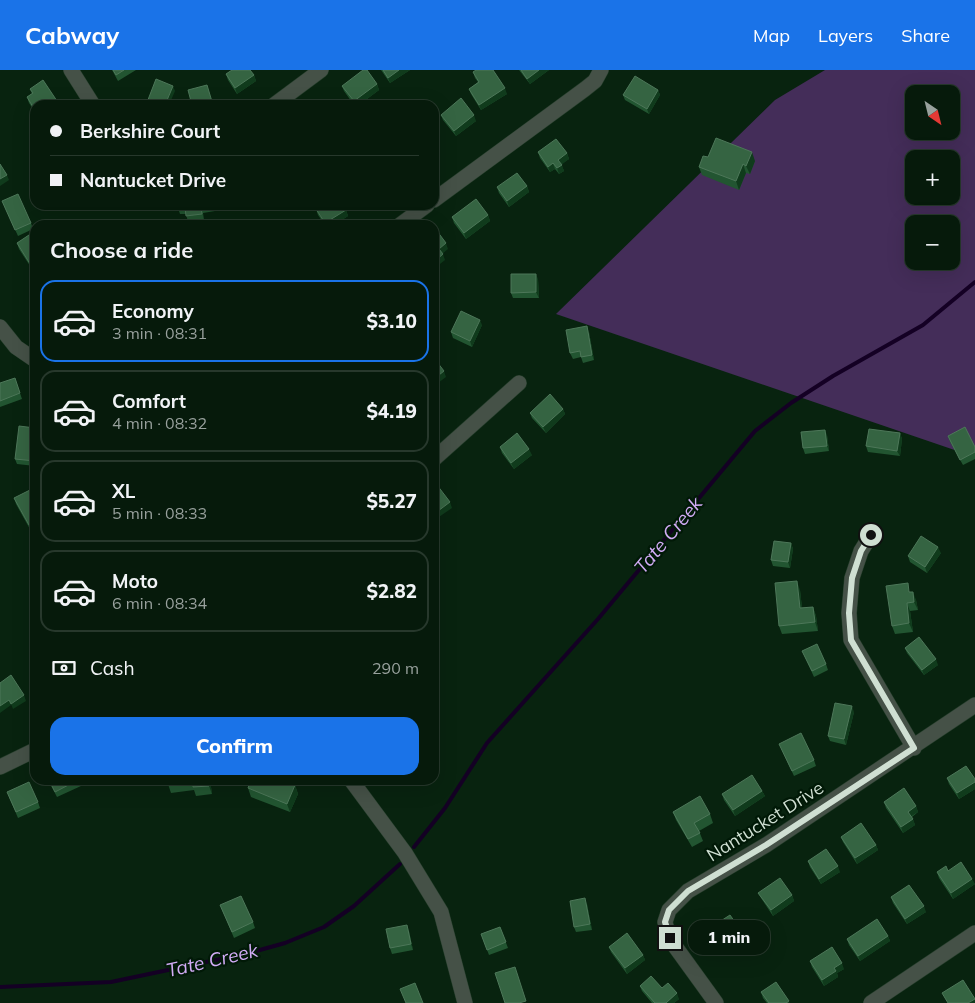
<!DOCTYPE html>
<meta charset="utf-8">
<style>
body{margin:0;font-family:Mulish,sans-serif;background:#0f2314;color:#f1f3f6;height:100vh;display:flex;flex-direction:column;font-size:19px;white-space:nowrap}
*{box-sizing:border-box;margin:0}
p{font-size:16px;color:#98a19d}
.icon{flex:none;width:28px;height:28px;fill:none;stroke:currentColor;stroke-width:2;stroke-linecap:round;stroke-linejoin:round}
.map{position:relative;flex:1;overflow:hidden}
.drawer{position:absolute;left:30px;top:150px;width:409px;height:565px;display:flex;flex-direction:column;background:#061a0b;border-radius:15px;box-shadow:0 5px 20px #0002,0 0 0 1px #27382c}
.drawer>*{flex:none}
.banner{position:absolute;left:30px;top:30px;width:409px;height:110px;border-radius:15px;box-shadow:0 5px 20px #0002,0 0 0 1px #27382c;display:grid;align-content:center;height:110px;padding:0 20px;background:#061a0b}
.needle{width:32px;rotate:145deg}
.buttons{position:absolute;left:905px;top:15px;display:grid;gap:10px}
.buttons a{display:grid;place-items:center;width:55px;height:55px;border-radius:10px;background:#061a0b;box-shadow:0 5px 20px #0002,0 0 0 1px #27382c;font-size:25px}
.end{position:absolute;width:22px;height:22px;margin:-11px;border:6px solid #cfdfd2;background:#111;box-shadow:0 0 0 2px #111}
.from{border-radius:50%}
.bubble{position:absolute;height:35px;border-radius:15px;background:#061a0b;box-shadow:0 5px 20px #0002,0 0 0 1px #27382c;font-size:16px;font-weight:800;line-height:35px;text-align:center}
.banner b{display:flex;align-items:center;gap:18px;height:48px;font-size:19px}
.banner b+b{border-top:1px solid #27382c}
.banner i{width:12px;height:12px;background:#f1f3f6}
ul{padding:0;list-style:none}
li{display:flex;align-items:center;gap:15px;height:82px;margin:0 10px 8px;padding:0 10px;border:2px solid #27382c;border-radius:15px}
li div{flex:1}
li b{display:block;font-size:19px}
li em{font-style:normal;font-weight:800}
li.current{border-color:#1a73e8}
li>.icon{width:45px;height:45px;stroke-width:1.5}
h2{padding:0 20px;font-size:22px;line-height:60px}
.pay{display:flex;align-items:center;gap:12px;height:55px;padding:0 20px;font-size:19px}
.pay p{margin-inline-start:auto}
.button{display:flex;gap:10px;margin-top:auto;padding:10px 20px}
.button a{flex:1;height:58px;border-radius:15px;background:#1a73e8;color:#fff;font-size:20px;font-weight:800;line-height:58px;text-align:center}
header{display:flex;align-items:center;gap:30px;box-sizing:border-box;height:70px;padding:0 25px;background:#1a73e8;color:#fff}
header strong{font-size:24px}
nav{display:flex;gap:28px;margin-inline-start:auto;font-size:18px}
.map>svg:first-child{display:block}
.green{fill:#442d59;fill-rule:evenodd}
.lines{fill:none;stroke-linecap:round;stroke-linejoin:round}
.stream{stroke:#140024;stroke-width:4}
.minor-casing{stroke:#243d2a;stroke-width:16}
.minor{stroke:#455147;stroke-width:15}
.wall{fill:#225531}
.shaded-wall{fill:#103b1c}
.building{fill:#356442;stroke:#4d7759}
.route{stroke:#cfdfd2;stroke-width:6}
.labels{text-anchor:middle;dominant-baseline:central;stroke-width:4.5;stroke-linejoin:round;paint-order:stroke}
.street-label{font-size:18px;fill:#cfdfd2;stroke:#011907}
.water-label{font-size:19px;font-style:italic;fill:#d2acf6;stroke:#011907}
</style>
<header>
<strong>Cabway</strong>
<nav><a>Map</a><a>Layers</a><a>Share</a></nav>
</header>
<div class="map">
<svg width="975" height="933" viewBox="0 0 975 933">
<rect width="100%" height="100%" fill="#08230f"/>
<path class="green" d="M825,0H975V387L556,244L775,30ZM914,24H951V61H914ZM914,89H951V126H914ZM914,154H951V191H914Z"/>
<g class="lines">
<path class="stream" d="M414,777L445,738L487,673L598,549L755,361L791,333L833,306L923,255L975,212
M0,917L111,912L249,883L285,873L324,857L354,836L400,794"/>
<defs>
<path id="minor" d="M71,0L93,35
M274,35L321,0
M434,130L585,19L595,11L601,0
M400,155L427,135
M0,257L16,277L35,290
M434,389L519,313
M871,465L861,481L852,508L849,543L851,570L914,678
M0,697L35,680
M351,710L405,783L441,842L465,933
M716,933L669,868L665,852L669,840L688,821L766,775L975,635
M871,933L975,863"/>
</defs>
<use href="#minor" class="minor-casing"/>
<use href="#minor" class="minor"/>
</g>
<path class="wall" d="M112,0H136L118,11Z
M381,0H410L390,13Z
M519,0H549L530,14Z
M473,2L507,24L481,40L471,24L469,19L478,12L475,8Z
M226,4L254,5L256,11L237,24L228,10Z
M377,14L379,20L359,35H354L344,21L342,16Z
M30,19L58,35H35V42L29,33L27,27L32,24Z
M658,20L660,25L649,44L625,30L623,25Z
M441,45L476,51L456,66L443,50Z
M538,82L567,83L569,89L561,94L564,101L559,104L555,99L550,102L540,88Z
M708,87L755,91L750,104L746,103L739,120L702,105L699,97Z
M527,116L529,122L509,137L499,123L497,117Z
M2,131L31,153L33,159L18,166Z
M215,135V141L203,143L204,150L188,152L186,144H180L178,138Z
M316,139L346,140L348,146L334,155H325L318,145Z
M488,145L490,151L466,169L454,153L452,147Z
M35,161L34,202L19,179L17,173Z
M538,209L539,228H513L511,223Z
M482,255L472,277L453,268L451,262Z
M589,262L594,290L583,293L581,287L573,289L570,283Z
M15,308L22,329L0,337V313Z
M563,339L565,344L546,363L532,348L530,343Z
M35,358V396L17,394L15,389Z
M900,363L902,369L900,386L868,382L866,376Z
M827,365L829,381L805,384L803,378Z
M948,366L975,377V389L963,395L950,372Z
M500,377L532,385L514,399L502,383Z
M35,425V459L31,461L16,434L14,428Z
M791,473L793,479L790,498L773,496L771,490Z
M941,483L927,503L910,492L908,486Z
M800,520L802,538L813,537L816,546L818,561L782,564L779,556Z
M911,522L916,530L918,540L910,541L913,562L895,564L892,556Z
M905,578L938,595L924,605L907,583Z
M802,581L826,594L828,600L814,607Z
M854,642L846,675L830,671L828,666Z
M779,674L814,690L816,696L794,706Z
M947,708L975,709V719L959,729L949,714Z
M48,710H79L81,716L57,727Z
M168,710H210L212,724L196,726L194,720L171,723L168,714Z
M295,715L298,724L290,742L251,727L248,718Z
M762,721L765,726L735,746L724,730L722,724Z
M9,727L38,732L40,738L18,748Z
M884,732L916,736L918,742L912,747L915,755L903,763L886,738Z
M673,742L710,744L713,753L699,761L703,771L692,777L676,750Z
M841,767L876,775L878,780L857,794L843,772Z
M808,791L840,802L821,814L810,797Z
M948,801L975,814L953,829L939,808L937,802Z
M758,823L792,825L794,831L773,846L761,828Z
M891,827L926,842L907,854L893,833Z
M587,834L592,860L576,862L574,857Z
M220,835L253,852L255,858L234,868Z
M713,856L748,873L731,885L715,862Z
M500,857L508,878L489,885L481,864Z
M409,861L413,880L392,884L390,878Z
M888,866L890,871L860,891L849,875L847,869Z
M609,877L643,885L645,890L627,904L611,882Z
M810,891L844,899L837,903L838,907L824,916L812,897Z
M640,916L662,918L679,929L674,933H652L642,921Z
M761,922L790,933H767L763,928Z"/>
<path class="shaded-wall" d="M399,0H410L390,13L388,8Z
M539,0H549L530,14L527,9Z
M254,5L256,11L237,24L235,18Z
M377,14L379,20L359,35H355L354,31Z
M173,16L175,21L169,35H165Z
M505,18L507,24L481,40L479,35Z
M658,20L660,25L649,44L647,39Z
M57,31L58,35H51Z
M474,45L476,51L456,66L454,61Z
M752,82L755,91L750,104L746,96Z
M567,83L569,89L560,96L558,90Z
M553,93L555,99L550,102L548,97Z
M743,94L746,103L739,120L736,111Z
M562,95L564,101L559,104L557,98Z
M7,105L9,110L0,116V109Z
M527,116L529,122L509,137L507,131Z
M346,140L348,146L334,155H326L325,153Z
M488,145L490,151L466,169L464,163Z
M446,173L448,179L441,185L439,179Z
M443,184L445,190L435,198L434,192Z
M35,195V202H34L32,197Z
M536,204L538,209L539,228L536,222Z
M480,250L482,255L472,277L470,271Z
M587,256L589,262L594,290L592,285Z
M444,301L446,307L434,316V309Z
M563,339L565,344L546,363L543,357Z
M825,360L827,365L829,381L827,376Z
M900,363L902,369L900,386L897,381Z
M529,379L532,385L514,399L511,393Z
M450,432L452,438L436,449L434,444Z
M791,473L793,479L790,498L788,492Z
M938,477L941,483L927,503L925,497Z
M797,511L800,520L803,547L800,538Z
M913,522L916,530L918,540L914,532Z
M907,533L910,541L913,562L909,553Z
M813,537L816,546L818,561L815,552Z
M936,589L938,595L924,605L922,600Z
M24,625L26,631L13,639L11,634Z
M9,630L11,635L0,643V636Z
M852,636L854,642L846,675L844,669Z
M208,710H210L212,724L209,716Z
M975,712V719L959,729L957,723Z
M295,715L298,724L290,742L287,734Z
M762,721L765,726L735,746L733,740Z
M916,736L918,742L910,747L908,742Z
M913,749L915,755L903,763L901,757Z
M876,775L878,780L857,794L855,788Z
M838,796L840,802L821,814L819,809Z
M972,809L975,814L953,829L951,823Z
M792,825L794,831L773,846L771,840Z
M585,828L587,834L592,860L590,854Z
M924,836L926,842L907,854L905,849Z
M407,855L409,861L413,880L411,874Z
M888,866L890,871L860,891L858,886Z
M746,868L748,873L731,885L729,879Z
M643,885L645,890L627,904L625,898Z
M842,893L844,899L837,903L838,907L824,916L822,910L834,898Z
M677,923L679,929L674,933H666Z
M975,929V933H968Z"/>
<path class="building" d="M113,0H124L116,5Z
M232,0H250L254,5L235,18L226,4Z
M363,0H367L377,14L354,31L342,16Z
M383,0H399L388,8Z
M476,0H493L505,18L479,35L469,19L479,12L473,2Z
M521,0H539L527,9Z
M635,6L658,20L647,39L623,25Z
M156,9L173,16L165,35H146Z
M43,10L57,31L51,35H40L39,33L33,37L27,27L33,23L30,19Z
M207,15L213,35H192L188,20Z
M461,28L474,45L454,61L441,45Z
M716,68L752,82L746,96L743,94L736,111L699,97L703,86L708,87Z
M556,69L567,83L558,90L562,95L557,98L553,93L548,97L538,82Z
M0,94L7,105L0,109Z
M517,103L527,116L507,131L497,117Z
M18,124L31,153L15,160L2,131Z
M476,129L488,145L464,163L452,147Z
M178,135H213V136L201,137L202,144L186,146L185,138H178Z
M322,135H342L346,140L325,153L316,139Z
M35,161V195L32,197L17,173Z
M437,161L446,173L439,179L443,184L434,192V163Z
M511,204H536V222L511,223Z
M35,226V233L33,227Z
M461,241L480,250L470,271L451,262Z
M587,256L592,285L581,287L580,281L570,283L566,260Z
M434,288L444,301L434,309Z
M15,308L20,323L0,331V313Z
M550,324L563,339L543,357L530,343Z
M19,356L35,358V391L15,389Z
M965,357L975,377V382L960,390L948,366Z
M869,359L900,363L897,381L866,376Z
M825,360L827,376L803,378L801,362Z
M517,363L529,379L511,393L500,377Z
M437,415L450,432L434,444V418Z
M32,419L35,425V452L29,455L14,428Z
M921,466L938,477L925,497L908,486Z
M774,471L791,473L788,492L771,490Z
M797,511L800,538L813,537L815,552L779,556L775,513Z
M908,513L909,522H913L914,532L907,533L909,553L892,556L886,516Z
M919,567L936,589L922,600L905,578Z
M817,574L826,594L812,601L802,581Z
M11,605L24,625L11,634L9,630L0,636V613Z
M835,633L852,636L844,669L828,666Z
M801,663L814,690L792,701L779,674Z
M966,696L975,709V712L957,723L947,708Z
M752,705L762,721L733,740L722,724Z
M49,710H78L55,722Z
M168,710H208L209,716L193,717V712L168,714Z
M251,710H282L295,715L287,734L248,718Z
M29,712L38,732L16,742L7,722Z
M904,718L916,736L908,742L913,749L901,757L884,732Z
M700,726L710,744L694,753L700,763L688,769L673,742Z
M861,753L876,775L855,788L841,767Z
M826,779L838,796L819,809L808,791Z
M961,792L972,809L951,823L937,802L946,796L948,801Z
M780,808L792,825L771,840L758,823Z
M909,815L924,836L905,849L891,827Z
M241,826L253,852L232,862L220,835Z
M585,828L590,854L574,857L570,831Z
M730,845L746,868L729,879L713,856Z
M877,849L888,866L858,886L847,869Z
M407,855L411,874L390,878L386,859Z
M500,857L506,872L487,880L481,864Z
M627,863L643,885L625,898L609,877Z
M832,877L842,893L834,898L836,901L822,910L810,891Z
M515,897L526,931L519,933H505L495,903Z
M651,906L662,918L668,913L677,923L666,933H655L640,916Z
M963,910L975,929L968,933H948L942,923Z
M776,912L789,931L786,933H769L761,922Z
M415,913L423,933H406L400,919Z"/>
<g class="lines">
<path class="route" d="M670,868L665,852L669,840L688,821L766,775L914,678L851,570L849,543L852,508L861,481L871,465"/>
</g>
<g class="labels">
<g class="street-label">
<text transform="translate(765 751) rotate(-32)">Nantucket Drive</text>
</g>
<g class="water-label">
<text transform="translate(668 465) rotate(-50)">Tate Creek</text>
<text transform="translate(212 890) rotate(-13)">Tate Creek</text>
</g>
</g>
</svg>
<div class="buttons">
<a><svg class="needle" viewBox="-14 -14 28 28"><path d="M0-13l5 13h-10z" fill="#e53935"/><path d="M0 13l5-13h-10z" fill="#98a19d"/></svg></a>
<a>+</a>
<a>−</a>
</div>
<i class="end from" style="left:871px;top:465px"></i>
<i class="end" style="left:670px;top:868px"></i>
<div class="bubble" style="left:688px;top:850px;width:82px">1 min</div>
<div class="banner">
<b><i class="from"></i>Berkshire Court</b>
<b><i></i>Nantucket Drive</b>
</div>
<section class="drawer">
<h2>Choose a ride</h2>
<ul>
<li class="current"><svg class="icon" aria-label="car" viewBox="0 0 24 24"><path d="M5 17H2v-5l4-1 3-4h7l3 4 3 1v5h-3M9 17h6M6 11h13"/><circle cx="7" cy="17" r="2"/><circle cx="17" cy="17" r="2"/></svg><div><b>Economy</b><p>3 min · 08:31</p></div><em>$3.10</em></li>
<li><svg class="icon" aria-label="car" viewBox="0 0 24 24"><path d="M5 17H2v-5l4-1 3-4h7l3 4 3 1v5h-3M9 17h6M6 11h13"/><circle cx="7" cy="17" r="2"/><circle cx="17" cy="17" r="2"/></svg><div><b>Comfort</b><p>4 min · 08:32</p></div><em>$4.19</em></li>
<li><svg class="icon" aria-label="car" viewBox="0 0 24 24"><path d="M5 17H2v-5l4-1 3-4h7l3 4 3 1v5h-3M9 17h6M6 11h13"/><circle cx="7" cy="17" r="2"/><circle cx="17" cy="17" r="2"/></svg><div><b>XL</b><p>5 min · 08:33</p></div><em>$5.27</em></li>
<li><svg class="icon" aria-label="car" viewBox="0 0 24 24"><path d="M5 17H2v-5l4-1 3-4h7l3 4 3 1v5h-3M9 17h6M6 11h13"/><circle cx="7" cy="17" r="2"/><circle cx="17" cy="17" r="2"/></svg><div><b>Moto</b><p>6 min · 08:34</p></div><em>$2.82</em></li>
</ul>
<div class="pay"><svg class="icon" aria-label="cash" viewBox="0 0 24 24"><path d="M3 7h18v10H3z"/><circle cx="12" cy="12" r="2"/></svg>Cash<p>290 m</p></div>
<div class="button"><a>Confirm</a></div>
</section>
</div>
